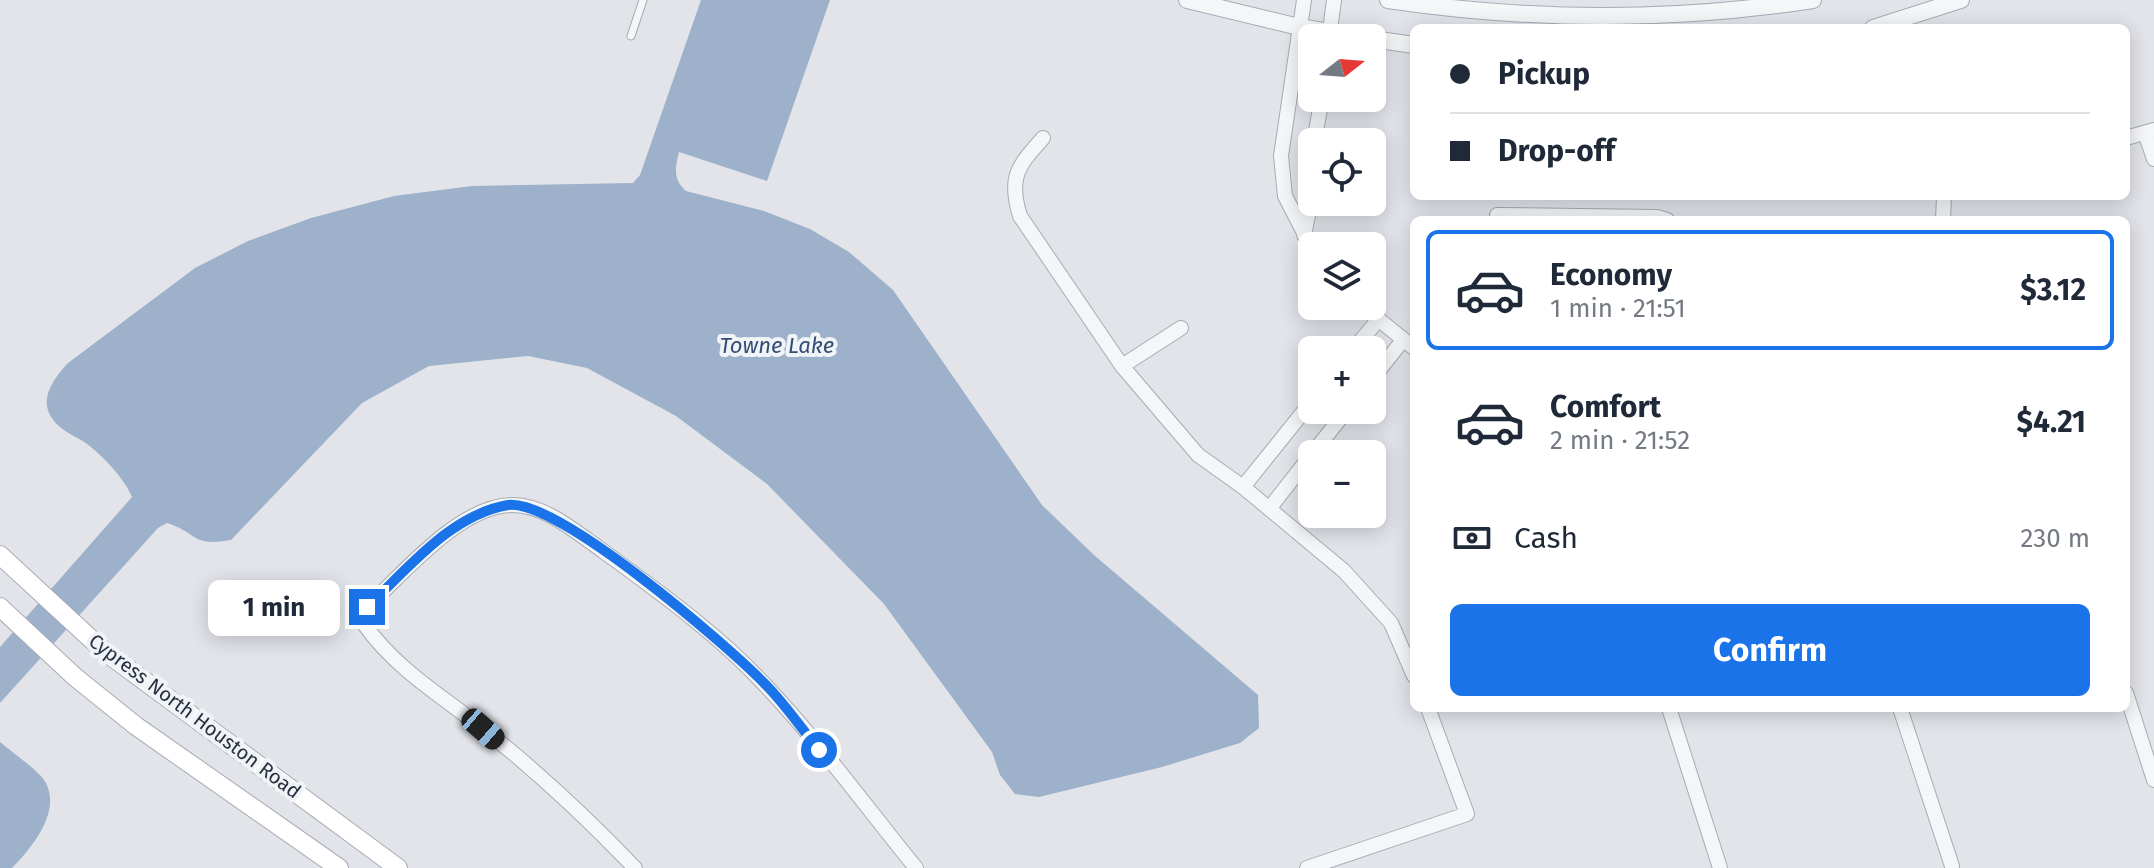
<!DOCTYPE html>
<meta charset="utf-8">
<style>
body{margin:0;font-family:"Fira Sans",sans-serif;background:#f2f2f3;color:#1f2937;height:100vh;display:flex;flex-direction:column;font-size:30px;white-space:nowrap}
*{box-sizing:border-box;margin:0}
p{font-size:26px;color:#747a83}
.icon{flex:none;width:44px;height:44px;fill:none;stroke:currentColor;stroke-width:2;stroke-linecap:round;stroke-linejoin:round}
.map{position:relative;flex:1;overflow:hidden}
.sheet{position:absolute;left:1410px;top:216px;width:720px;height:496px;display:flex;flex-direction:column;background:#fff;border-radius:12px;box-shadow:0 4px 20px #0003}
.sheet>*{flex:none}
.banner{position:absolute;left:1410px;top:24px;width:720px;height:176px;border-radius:12px;box-shadow:0 4px 20px #0003;display:grid;align-content:center;height:176px;padding:0 40px;background:#fff}
.needle{width:52px;rotate:73deg}
.controls{position:absolute;left:1298px;top:24px;display:grid;gap:16px}
.controls a{display:grid;place-items:center;width:88px;height:88px;border-radius:12px;background:#fff;box-shadow:0 4px 20px #0003;font-size:40px}
.end{position:absolute;width:36px;height:36px;margin:-18px;border:10px solid #1a73e8;background:#fff;box-shadow:0 0 0 4px #fff}
.from{border-radius:50%}
.bubble{position:absolute;height:56px;border-radius:12px;background:#fff;box-shadow:0 4px 20px #0003;font-size:26px;font-weight:700;line-height:56px;text-align:center}
.car{position:absolute;width:24px;height:48px;margin:-24px -12px;border-radius:10px;box-shadow:0 0 6px 2px #0007;background:linear-gradient(#222 24%,#8ab4d8 0 40%,#222 0 76%,#8ab4d8 0 86%,#222 0)}
.banner b{display:flex;align-items:center;gap:28px;height:76px;font-size:30px}
.banner b+b{border-top:2px solid #e0e1e3}
.banner i{width:20px;height:20px;background:#1f2937}
ul{padding:14px 0 0;list-style:none}
li{display:flex;align-items:center;gap:24px;height:120px;margin:0 16px 12px;padding:0 24px;border:4px solid transparent;border-radius:12px}
li div{flex:1}
li b{display:block;font-size:30px}
li em{font-style:normal;font-weight:700}
li.current{border-color:#1a73e8}
li>.icon{width:72px;height:72px;stroke-width:1.5}
.pay{display:flex;align-items:center;gap:20px;height:88px;padding:0 40px;font-size:30px}
.pay p{margin-inline-start:auto}
.button{display:flex;gap:16px;margin-top:auto;padding:16px 40px}
.button a{flex:1;height:92px;border-radius:12px;background:#1a73e8;color:#fff;font-size:32px;font-weight:700;line-height:92px;text-align:center}
.map>svg:first-child{display:block}
.water{fill:#9db1ca}
.lines{fill:none;stroke-linecap:round;stroke-linejoin:round}
.service-casing{stroke:#a7abb4;stroke-width:9}
.minor-casing{stroke:#a7abb4;stroke-width:16}
.tertiary-casing{stroke:#a7abb4;stroke-width:18}
.secondary-casing{stroke:#a7abb4;stroke-width:20}
.service{stroke:#f4f6f8;stroke-width:7}
.minor{stroke:#f4f6f8;stroke-width:14}
.tertiary{stroke:#f4f6f8;stroke-width:16}
.secondary{stroke:#fff;stroke-width:18}
.route{stroke:#1a73e8;stroke-width:10}
.labels{text-anchor:middle;dominant-baseline:central;stroke-width:8;stroke-linejoin:round;paint-order:stroke}
.street-label{font-size:20px;fill:#2a3142;stroke:#f1f4f7}
.water-label{font-size:22px;font-style:italic;fill:#334e76;stroke:#f1f4f7}
</style>
<div class="map">
<svg width="2154" height="868" viewBox="0 0 2154 868">
<rect width="100%" height="100%" fill="#e2e4ea"/>
<path class="water" d="M701,0H830L767,181L679,152C675,168 673,180 686,191L764,211L810,229L849,252L893,290L1042,505L1094,555L1258,695L1259,728L1240,743L1162,767L1039,797L1015,794L1000,775L992,752L884,604L767,484L676,416L587,368L528,356L429,366L362,403L231,540C190,547 199,533 167,523L158,528L0,703V647L132,497C124,478 103,456 87,444C79,438 68,434 60,427C35,406 50,382 68,363L195,268L248,241L311,218L394,196L472,186L633,183L640,175Z
M0,742C13,753 28,763 40,775C67,804 34,846 12,868H0Z"/>
<g class="lines">
<defs>
<path id="service" d="M631,36L643,0"/>
<path id="minor" d="M1304,0L1281,156L1285,196L1312,248
M1329,38L1334,0
M2145,133L2154,159
M1043,138C1018,166 1008,177 1020,216L1122,366L1198,455L1243,487L1344,571L1391,623L1414,676
M2126,138L2154,130
M1314,142L1322,98
M1497,215L1657,217L1667,220
M1943,220L1944,196
M1304,235L1310,206L1312,156
M1362,306L1414,348
M1353,350L1378,320
M1122,366L1181,328
M1372,379L1403,340
M1312,454L1347,410
M1243,487L1312,401
M1269,509L1312,454
M2126,693L2154,780
M1669,708L1720,868
M1900,708L1952,866
M635,868C587,818 537,771 482,728C438,693 397,670 364,624L367,607C404,573 460,505 513,505C546,505 577,533 603,551C659,592 718,634 766,686C820,743 867,808 916,868
M1307,868L1467,814L1428,708"/>
<path id="tertiary" d="M1187,0L1299,27L1365,38
M1388,0C1531,21 1671,22 1813,0
M1873,28L1961,0
M1372,39L1414,45"/>
<path id="secondary" d="M0,555L104,651L398,868
M0,607L75,677L136,726L339,868"/>
</defs>
<use href="#service" class="service-casing"/>
<use href="#minor" class="minor-casing"/>
<use href="#tertiary" class="tertiary-casing"/>
<use href="#secondary" class="secondary-casing"/>
<use href="#service" class="service"/>
<use href="#minor" class="minor"/>
<use href="#tertiary" class="tertiary"/>
<use href="#secondary" class="secondary"/>
</g>
<g class="lines">
<path class="route" d="M367,607C408,569 450,515 508,505C557,498 727,645 765,684C785,704 801,728 819,750"/>
</g>
<g class="labels">
<g class="street-label">
<text transform="translate(195 716) rotate(37)">Cypress North Houston Road</text>
</g>
<g class="water-label">
<text x="777" y="345">Towne Lake</text>
</g>
</g>
</svg>
<div class="controls">
<a><svg class="needle" viewBox="-14 -14 28 28"><path d="M0-13l5 13h-10z" fill="#e53935"/><path d="M0 13l5-13h-10z" fill="#747a83"/></svg></a>
<a><svg class="icon" aria-label="locate" viewBox="0 0 24 24"><circle cx="12" cy="12" r="6"/><path d="M12 2v4M12 18v4M2 12h4M18 12h4"/></svg></a>
<a><svg class="icon" aria-label="layers" viewBox="0 0 24 24"><path d="M12 4l9 5-9 5-9-5zM3 14l9 5 9-5"/></svg></a>
<a>+</a>
<a>−</a>
</div>
<i class="end from" style="left:819px;top:750px"></i>
<i class="end" style="left:367px;top:607px"></i>
<div class="bubble" style="left:208px;top:580px;width:132px">1 min</div>
<i class="car" style="left:483px;top:729px;rotate:131deg"></i>
<div class="banner">
<b><i class="from"></i>Pickup</b>
<b><i></i>Drop-off</b>
</div>
<section class="sheet">
<ul>
<li class="current"><svg class="icon" aria-label="car" viewBox="0 0 24 24"><path d="M5 17H2v-5l4-1 3-4h7l3 4 3 1v5h-3M9 17h6M6 11h13"/><circle cx="7" cy="17" r="2"/><circle cx="17" cy="17" r="2"/></svg><div><b>Economy</b><p>1 min · 21:51</p></div><em>$3.12</em></li>
<li><svg class="icon" aria-label="car" viewBox="0 0 24 24"><path d="M5 17H2v-5l4-1 3-4h7l3 4 3 1v5h-3M9 17h6M6 11h13"/><circle cx="7" cy="17" r="2"/><circle cx="17" cy="17" r="2"/></svg><div><b>Comfort</b><p>2 min · 21:52</p></div><em>$4.21</em></li>
</ul>
<div class="pay"><svg class="icon" aria-label="cash" viewBox="0 0 24 24"><path d="M3 7h18v10H3z"/><circle cx="12" cy="12" r="2"/></svg>Cash<p>230 m</p></div>
<div class="button"><a>Confirm</a></div>
</section>
</div>
